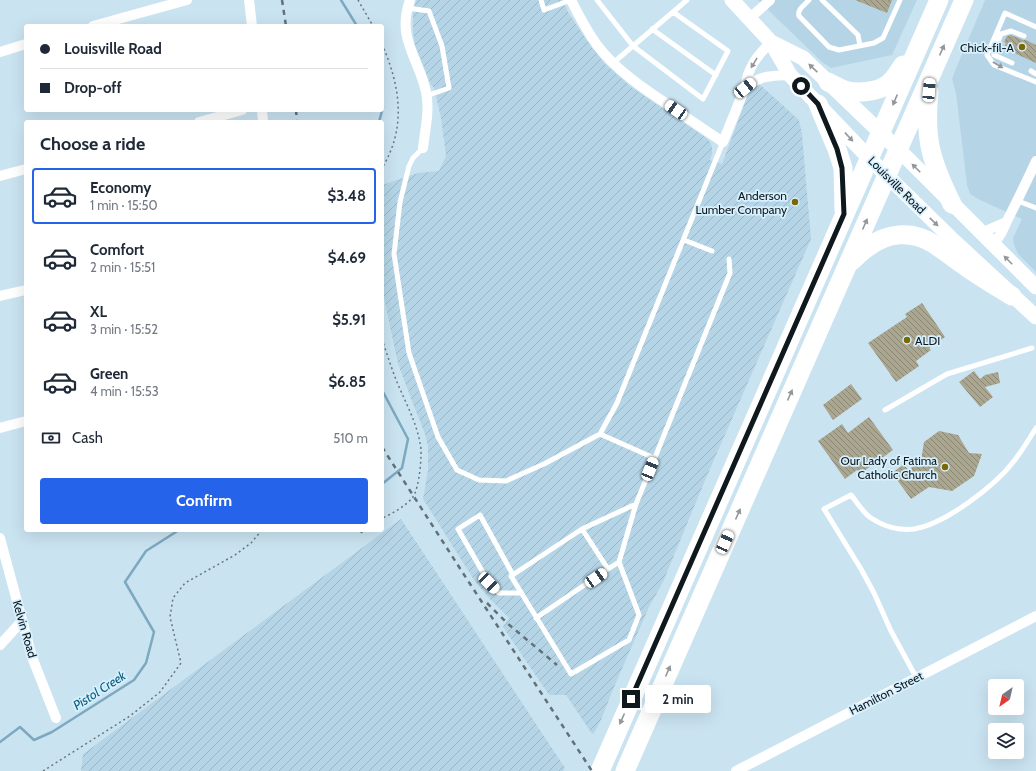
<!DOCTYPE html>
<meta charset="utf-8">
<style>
body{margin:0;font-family:Cabin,sans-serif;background:#f6f6f7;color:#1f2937;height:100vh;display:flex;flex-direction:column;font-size:15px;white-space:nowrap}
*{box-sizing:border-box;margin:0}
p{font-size:13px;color:#747a83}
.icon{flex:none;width:22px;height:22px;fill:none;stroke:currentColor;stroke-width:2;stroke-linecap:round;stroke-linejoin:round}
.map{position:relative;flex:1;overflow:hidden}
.sheet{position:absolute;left:24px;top:120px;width:360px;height:412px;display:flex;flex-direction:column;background:#fff;border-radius:4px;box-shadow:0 4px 16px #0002}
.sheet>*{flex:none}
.top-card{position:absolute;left:24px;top:24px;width:360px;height:88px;border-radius:4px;box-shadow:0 4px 16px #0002;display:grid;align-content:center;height:88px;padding:0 16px;background:#fff}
.needle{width:26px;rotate:214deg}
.tools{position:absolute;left:988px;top:679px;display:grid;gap:8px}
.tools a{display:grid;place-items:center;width:36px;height:36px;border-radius:4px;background:#fff;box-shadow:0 4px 16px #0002;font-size:20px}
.end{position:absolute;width:18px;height:18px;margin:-9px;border:5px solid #0f181d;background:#fff;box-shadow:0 0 0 2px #fff}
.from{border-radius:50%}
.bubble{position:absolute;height:28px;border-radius:4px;background:#fff;box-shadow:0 4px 16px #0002;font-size:13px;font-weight:700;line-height:28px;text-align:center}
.car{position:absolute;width:12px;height:24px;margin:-12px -6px;border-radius:5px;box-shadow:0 0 3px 1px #0007;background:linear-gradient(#fff 24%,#345 0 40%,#fff 0 76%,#345 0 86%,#fff 0)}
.top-card b{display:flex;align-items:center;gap:14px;height:38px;font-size:15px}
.top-card b+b{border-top:1px solid #e0e1e3}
.top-card i{width:10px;height:10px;background:#1f2937}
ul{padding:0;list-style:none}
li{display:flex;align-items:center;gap:12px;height:56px;margin:0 8px 6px;padding:0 8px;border:2px solid transparent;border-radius:4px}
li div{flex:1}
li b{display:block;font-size:15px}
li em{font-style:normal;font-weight:700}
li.active{border-color:#2563eb}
li>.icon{width:36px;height:36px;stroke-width:1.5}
h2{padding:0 16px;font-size:18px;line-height:48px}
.pay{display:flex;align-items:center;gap:10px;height:44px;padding:0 16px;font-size:15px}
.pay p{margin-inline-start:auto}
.button{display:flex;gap:8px;margin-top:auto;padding:8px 16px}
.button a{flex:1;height:46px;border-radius:4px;background:#2563eb;color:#fff;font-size:16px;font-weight:700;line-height:46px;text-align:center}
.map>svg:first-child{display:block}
.built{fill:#b5d5e6}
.industrial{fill:url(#industrial-furrows)}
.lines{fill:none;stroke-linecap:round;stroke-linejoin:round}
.stream{stroke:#7da9c0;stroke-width:2.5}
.building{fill:url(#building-back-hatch)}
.path{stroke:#667780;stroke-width:1.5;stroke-dasharray:2 3;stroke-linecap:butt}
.lane{stroke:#fff;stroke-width:5}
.street{stroke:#fff;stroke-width:10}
.secondary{stroke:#fff;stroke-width:15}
.highway{stroke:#fff;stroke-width:19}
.rail{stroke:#617179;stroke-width:2.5;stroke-dasharray:5 5;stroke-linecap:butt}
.oneway{fill:#939799}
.route{stroke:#0f181d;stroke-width:5}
.poi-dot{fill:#7a6900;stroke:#d7f0fe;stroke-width:1.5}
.labels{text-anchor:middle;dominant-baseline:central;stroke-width:3.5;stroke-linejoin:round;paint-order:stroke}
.poi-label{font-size:12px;fill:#0f181d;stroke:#d7f0fe;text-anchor:end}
.street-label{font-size:12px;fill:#0f181d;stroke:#d7f0fe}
.water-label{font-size:13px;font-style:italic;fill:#0b5e7e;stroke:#d7f0fe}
</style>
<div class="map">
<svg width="1036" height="771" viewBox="0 0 1036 771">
<defs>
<pattern id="industrial-furrows" width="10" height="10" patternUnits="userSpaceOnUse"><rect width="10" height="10" fill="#b5d5e6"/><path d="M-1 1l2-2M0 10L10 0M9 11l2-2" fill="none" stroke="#9ab6c5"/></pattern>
<pattern id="building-back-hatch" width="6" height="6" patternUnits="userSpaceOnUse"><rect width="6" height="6" fill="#aaa68f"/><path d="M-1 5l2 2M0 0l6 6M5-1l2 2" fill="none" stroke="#898674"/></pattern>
</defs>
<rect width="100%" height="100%" fill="#cae3f1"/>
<path class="built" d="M758,0H917L892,55L831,68L822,62Z
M985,0H1036V272L1018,254L1014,245L1013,238L1022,219L978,199L970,194L967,185L956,93L952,79L955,71Z"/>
<path class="industrial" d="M416,0H563L568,12L585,38L604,63L630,86L706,138L710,142L712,147V154L710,160L722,164L748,94L750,88L758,83L799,120L802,134L811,239L706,478L663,582L649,607L614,687L601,720L594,733L592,734L566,695H549L503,627L509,618L487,596L474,580L423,499L428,470V446L425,434L412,401L398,364L382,288V185L418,173L439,171L446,156L441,118L434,88L431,85L415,45L413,32V14Z
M401,519L565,768L563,771H81L83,754L90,749Z"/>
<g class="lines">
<path class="stream" d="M341,0L357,26
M379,122L383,107L382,103
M382,390L408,439L402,468L382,484
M0,742L20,727L34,740L52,732L134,680L146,663L154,632L125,582L146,551L179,530"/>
</g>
<path class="building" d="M855,0H892L887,13Z
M1011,35L1023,40H1026L1036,45V63L1012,52L1005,45L1006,43L1004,42L1007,36Z
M922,303L945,337L929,348L931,350L916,361L919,366L896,382L868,343L907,317L905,314Z
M974,371L980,379L985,375L998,372L1000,383L985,387L993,397L980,407L959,382Z
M851,384L862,399L833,420L823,405Z
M869,417L893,450L860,474L857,470L845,479L818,441L842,424L848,433Z
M939,431L958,435L969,453L982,454L974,476L952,491L929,487L911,499L892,473L904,464L908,470L921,461L924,442Z"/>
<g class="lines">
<path class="path" d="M358,0L373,26
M382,44C400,86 407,127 382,168
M382,339C386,351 390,364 395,377C403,398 416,420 420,443C423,453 419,489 413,497C406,506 392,514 382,518
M357,530L360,533L368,530
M43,771L130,716L160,692L181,663L170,617L173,598L185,583L235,555L251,543L262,530"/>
<path class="lane" d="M541,0L544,10L571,0
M597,0L633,46L703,99L728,51L673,12
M809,0C805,5 797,9 799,16L829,47L839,50L874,43L883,38L900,0
M822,0L858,35L860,46
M407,8L429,11L442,46L449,88L426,96
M1036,27L1005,13L987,55L994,65L1036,82
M652,29L716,75
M613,63L687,0
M1012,63L994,55V51L1001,34L1011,31L1024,36
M1031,71L1036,74
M423,148L413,158L409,166L400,202L394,254L409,353L438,437L457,470L479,480L506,481L544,464L600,434L617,403L723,142
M1018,201L1036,208
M684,240L712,251
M885,410L947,374L1032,348
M600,434L654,458
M582,529L511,576L571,674L629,640L639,615L619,562L636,504L730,273L729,259
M619,562L608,569L582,529L636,504
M513,575L480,515L458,529L489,583L499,593H521
M536,618L608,569
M916,677L891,631L874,593L861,569L824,509L851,495C857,502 863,513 871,518C883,526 899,531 914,529C945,524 995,486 1014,461C1022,451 1029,439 1036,428"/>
<path class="street" d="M249,0L252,26
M410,0C396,39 419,58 426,92C430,110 425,130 423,148
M571,0C579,16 587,31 597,45C616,70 644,89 670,106C687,118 705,130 723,142L745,88C748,67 756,57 771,42
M749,19L770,0
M93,26L187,0
M0,52L26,44
M745,88C760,75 771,76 790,75
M262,110L263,122
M199,122L242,110
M0,176L26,169
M981,233L1006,222
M993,244C1001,235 1002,232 1007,221C1017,201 1027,181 1036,161
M0,296L26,290
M0,428L26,421
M0,538L32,657L56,718
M0,645L22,621
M736,771L1036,616"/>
<path class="secondary" d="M732,0L771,42L790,75L870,159L955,242L1036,317
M771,42L803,58L907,158L1036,287"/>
<path class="highway" d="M828,82C834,85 841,89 848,91C859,93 875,92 885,86C893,82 898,72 903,65
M929,92C924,139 931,161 952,204
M818,104L837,149L843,168L844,210
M852,261C857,256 862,251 868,247C887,233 911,230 932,243C942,249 952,257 962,264C978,276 995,286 1012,296
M600,771L939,0
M625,771L964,0"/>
<path class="rail" d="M282,0L286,26
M296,110L297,122
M382,447L461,570L592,771
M487,603L507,623L557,665"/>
</g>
<defs><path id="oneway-solid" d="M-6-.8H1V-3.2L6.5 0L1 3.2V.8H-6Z"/></defs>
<g class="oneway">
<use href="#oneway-solid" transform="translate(942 50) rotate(-66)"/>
<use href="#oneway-solid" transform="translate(754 63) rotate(121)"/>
<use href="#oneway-solid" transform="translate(998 65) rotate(30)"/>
<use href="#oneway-solid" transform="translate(813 68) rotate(-137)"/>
<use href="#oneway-solid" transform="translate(895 100) rotate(113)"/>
<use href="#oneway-solid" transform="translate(849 137) rotate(47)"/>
<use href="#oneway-solid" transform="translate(916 168) rotate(-135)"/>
<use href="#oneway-solid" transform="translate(934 222) rotate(44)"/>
<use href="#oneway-solid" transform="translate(865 224) rotate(-66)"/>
<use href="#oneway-solid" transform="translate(1008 260) rotate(-135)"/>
<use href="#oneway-solid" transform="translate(790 395) rotate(-66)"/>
<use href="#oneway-solid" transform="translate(738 514) rotate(-66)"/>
<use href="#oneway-solid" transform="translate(668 671) rotate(-66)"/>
<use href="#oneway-solid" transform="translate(622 719) rotate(114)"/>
</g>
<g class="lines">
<path class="route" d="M631,699L844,214L842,168L837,149L818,104L801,86"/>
</g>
<g class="poi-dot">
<circle cx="1022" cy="47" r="4"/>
<circle cx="795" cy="202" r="4"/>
<circle cx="907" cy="340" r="4"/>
<circle cx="945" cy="467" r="4"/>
</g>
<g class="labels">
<g class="poi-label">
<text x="1014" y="47">Chick-fil-A</text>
<text x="787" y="195">Anderson<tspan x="787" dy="14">Lumber Company</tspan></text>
<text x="915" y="340" text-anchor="start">ALDI</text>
<text x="937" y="460">Our Lady of Fatima<tspan x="937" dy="14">Catholic Church</tspan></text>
</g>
<g class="street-label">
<text transform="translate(897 185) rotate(45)">Louisville Road</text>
<text transform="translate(25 629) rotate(74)">Kelvin Road</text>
<text transform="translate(886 693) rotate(-27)">Hamilton Street</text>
</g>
<g class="water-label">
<text transform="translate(99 690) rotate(-33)">Pistol Creek</text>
</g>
</g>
</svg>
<div class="tools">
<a><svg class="needle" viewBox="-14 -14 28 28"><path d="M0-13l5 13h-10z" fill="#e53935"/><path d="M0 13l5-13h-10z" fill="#747a83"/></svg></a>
<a><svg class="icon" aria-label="layers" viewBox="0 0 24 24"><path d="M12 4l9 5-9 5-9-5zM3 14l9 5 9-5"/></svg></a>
</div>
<i class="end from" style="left:801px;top:86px"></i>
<i class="end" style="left:631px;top:699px"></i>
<div class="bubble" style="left:645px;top:685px;width:66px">2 min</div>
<i class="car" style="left:745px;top:88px;rotate:51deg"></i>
<i class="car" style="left:929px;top:90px;rotate:5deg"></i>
<i class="car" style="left:676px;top:110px;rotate:304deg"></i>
<i class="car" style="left:650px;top:469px;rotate:22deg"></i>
<i class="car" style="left:725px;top:542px;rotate:24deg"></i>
<i class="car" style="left:596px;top:578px;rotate:56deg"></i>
<i class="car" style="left:489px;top:583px;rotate:135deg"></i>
<div class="top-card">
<b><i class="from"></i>Louisville Road</b>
<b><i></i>Drop-off</b>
</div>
<section class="sheet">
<h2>Choose a ride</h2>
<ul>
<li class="active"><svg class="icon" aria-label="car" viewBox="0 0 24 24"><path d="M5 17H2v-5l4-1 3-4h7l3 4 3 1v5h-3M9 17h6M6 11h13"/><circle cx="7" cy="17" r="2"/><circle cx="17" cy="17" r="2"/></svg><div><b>Economy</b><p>1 min · 15:50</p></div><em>$3.48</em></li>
<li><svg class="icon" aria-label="car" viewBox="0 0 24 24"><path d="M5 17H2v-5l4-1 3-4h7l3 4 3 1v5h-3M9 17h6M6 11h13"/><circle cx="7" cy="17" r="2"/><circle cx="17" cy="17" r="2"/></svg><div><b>Comfort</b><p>2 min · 15:51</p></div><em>$4.69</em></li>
<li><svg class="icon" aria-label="car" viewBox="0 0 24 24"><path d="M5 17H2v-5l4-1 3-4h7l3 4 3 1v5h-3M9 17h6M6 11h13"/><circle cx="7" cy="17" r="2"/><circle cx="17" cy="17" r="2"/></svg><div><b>XL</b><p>3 min · 15:52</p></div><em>$5.91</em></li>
<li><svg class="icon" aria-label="car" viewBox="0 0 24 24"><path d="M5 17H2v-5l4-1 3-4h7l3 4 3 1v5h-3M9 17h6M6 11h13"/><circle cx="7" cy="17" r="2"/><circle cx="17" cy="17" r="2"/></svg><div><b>Green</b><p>4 min · 15:53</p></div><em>$6.85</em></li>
</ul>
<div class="pay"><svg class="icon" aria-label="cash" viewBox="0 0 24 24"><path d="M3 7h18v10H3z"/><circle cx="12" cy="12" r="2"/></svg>Cash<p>510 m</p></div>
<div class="button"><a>Confirm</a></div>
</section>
</div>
